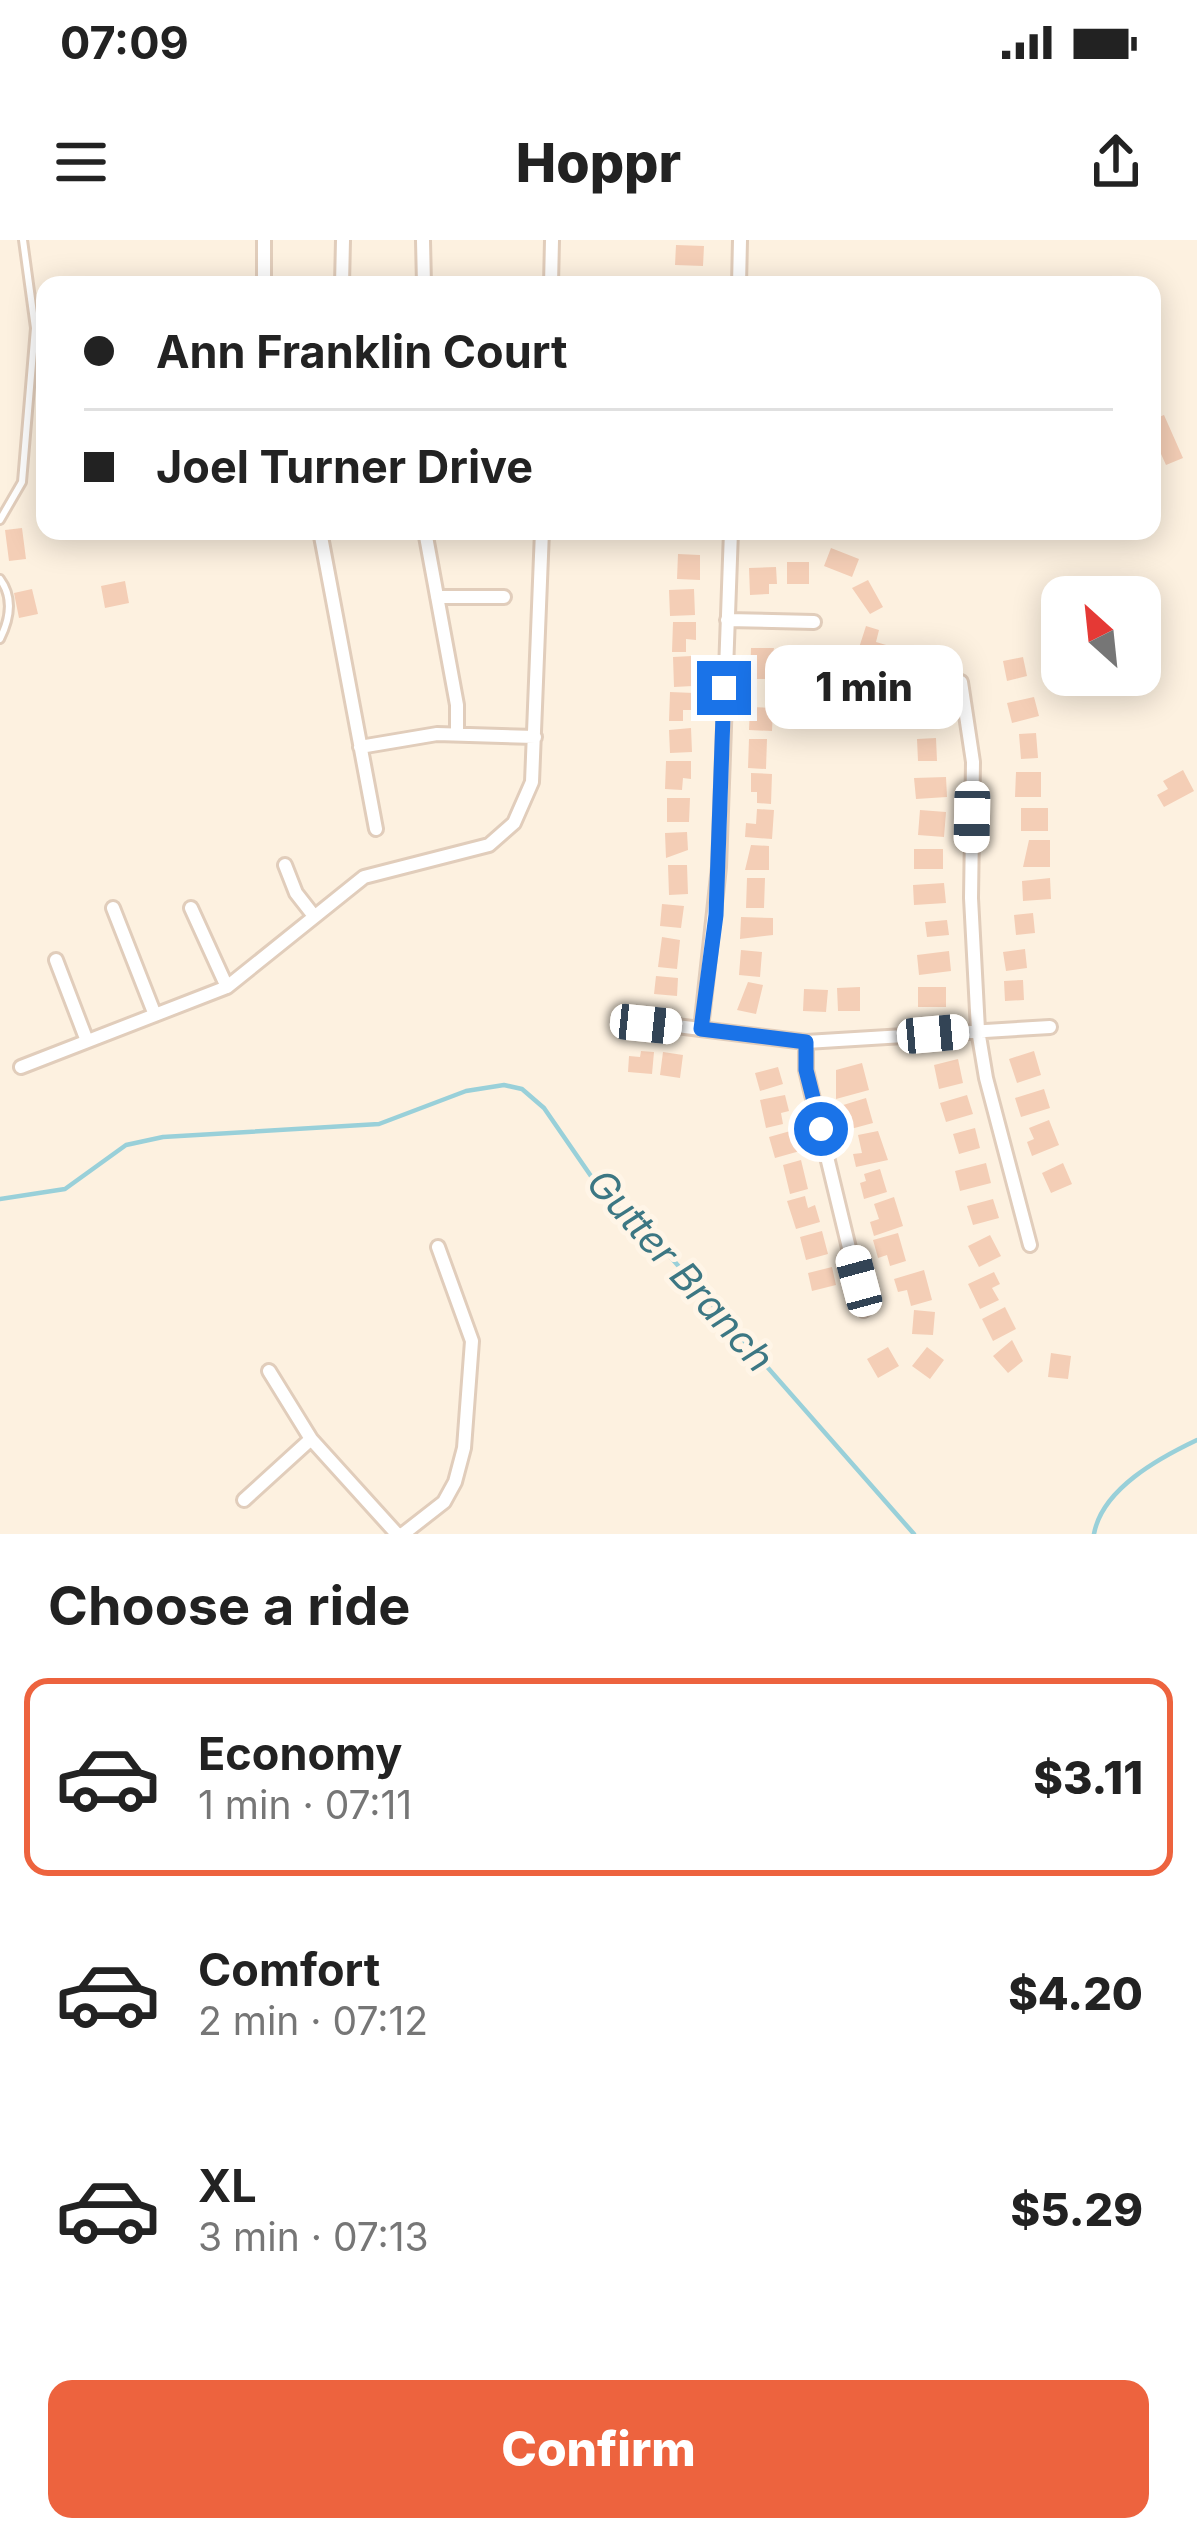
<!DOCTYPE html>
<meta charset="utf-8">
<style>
body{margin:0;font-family:Inter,sans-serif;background:#f2f2f2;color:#222;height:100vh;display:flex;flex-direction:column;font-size:45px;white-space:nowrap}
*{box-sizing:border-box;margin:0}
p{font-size:39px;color:#767676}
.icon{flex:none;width:66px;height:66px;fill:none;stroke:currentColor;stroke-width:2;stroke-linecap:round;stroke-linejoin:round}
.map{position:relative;height:1294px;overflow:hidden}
.panel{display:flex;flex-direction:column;background:#fff;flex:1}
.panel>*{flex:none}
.top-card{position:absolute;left:36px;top:36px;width:1125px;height:264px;border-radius:24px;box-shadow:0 6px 30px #0003;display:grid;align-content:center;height:264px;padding:0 48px;background:#fff}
.needle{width:78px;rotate:333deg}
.controls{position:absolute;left:1041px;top:336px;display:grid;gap:24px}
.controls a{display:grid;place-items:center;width:120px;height:120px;border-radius:24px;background:#fff;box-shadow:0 6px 30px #0003;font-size:60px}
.end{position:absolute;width:54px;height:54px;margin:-27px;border:15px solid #1a73e8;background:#fff;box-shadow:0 0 0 6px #fff}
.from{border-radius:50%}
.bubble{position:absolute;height:84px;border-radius:24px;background:#fff;box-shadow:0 6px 30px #0003;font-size:39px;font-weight:800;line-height:84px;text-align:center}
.car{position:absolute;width:36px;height:72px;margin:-36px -18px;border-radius:15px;box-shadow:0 0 9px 3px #0007;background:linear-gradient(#fff 24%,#345 0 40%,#fff 0 76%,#345 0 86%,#fff 0)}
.top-card b{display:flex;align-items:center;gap:42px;height:114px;font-size:45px}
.top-card b+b{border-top:3px solid #e0e0e0}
.top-card i{width:30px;height:30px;background:#222}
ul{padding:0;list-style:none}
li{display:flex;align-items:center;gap:36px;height:198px;margin:0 24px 18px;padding:0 24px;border:6px solid transparent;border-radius:24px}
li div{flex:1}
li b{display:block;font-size:45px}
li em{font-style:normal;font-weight:800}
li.on{border-color:#ed633e}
li>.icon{width:108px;height:108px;stroke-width:1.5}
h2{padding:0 48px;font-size:54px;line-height:144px}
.cta{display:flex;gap:24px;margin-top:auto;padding:24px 48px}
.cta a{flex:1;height:138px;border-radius:24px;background:#ed633e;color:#fff;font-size:48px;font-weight:800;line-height:138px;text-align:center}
.status{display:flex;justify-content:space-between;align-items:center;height:84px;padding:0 60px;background:#fff;direction:ltr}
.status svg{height:33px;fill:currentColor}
header{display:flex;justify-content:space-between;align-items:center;height:156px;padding:0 48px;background:#fff;font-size:54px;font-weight:800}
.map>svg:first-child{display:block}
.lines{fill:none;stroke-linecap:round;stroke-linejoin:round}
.stream{stroke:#99d0d9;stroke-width:4.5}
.building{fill:#f4ceb6}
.service-casing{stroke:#e1cdbb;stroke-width:12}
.minor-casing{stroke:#e1cdbb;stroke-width:18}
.service{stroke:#fff;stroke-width:6}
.minor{stroke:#fff;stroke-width:12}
.route{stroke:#1a73e8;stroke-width:15}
.labels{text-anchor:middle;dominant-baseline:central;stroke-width:10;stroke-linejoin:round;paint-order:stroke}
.water-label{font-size:39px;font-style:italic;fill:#3c7783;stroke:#fff5e7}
</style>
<div class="status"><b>07:09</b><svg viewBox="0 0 49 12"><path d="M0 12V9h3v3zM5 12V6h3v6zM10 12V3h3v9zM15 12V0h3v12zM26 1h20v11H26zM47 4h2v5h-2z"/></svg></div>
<header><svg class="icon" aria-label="menu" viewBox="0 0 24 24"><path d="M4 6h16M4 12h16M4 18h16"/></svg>Hoppr<svg class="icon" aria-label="share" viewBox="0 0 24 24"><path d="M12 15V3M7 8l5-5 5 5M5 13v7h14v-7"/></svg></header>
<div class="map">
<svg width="1197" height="1294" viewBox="0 0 1197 1294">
<rect width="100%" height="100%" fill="#fdf1e0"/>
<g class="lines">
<path class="stream" d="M0,959L65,949L126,905L163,897L379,884L466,851L504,845L522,849L544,868L602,952L667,1013L914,1294
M1094,1294C1102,1249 1159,1218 1197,1200"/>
</g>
<path class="building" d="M676,5L704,6L703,26L675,25Z
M1156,171L1159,177L1164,175L1183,218L1166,225L1152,194V172Z
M22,288L26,319L9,321L5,290Z
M831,308L859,319L852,337L824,326Z
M678,314L700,315V340L677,339Z
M787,322H809V344H787Z
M776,327L777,344H769V354L750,355L749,328Z
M868,340L883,367L870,374L852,348Z
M125,341L129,363L105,368L101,346Z
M32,349L38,374L19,378L14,353Z
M694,349L695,375L670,376L669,350Z
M673,382H696V400L686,399V412H672Z
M866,386L879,390L876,402L893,407L888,424L857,414Z
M751,408H774L768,439H750Z
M849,414L862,436L841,449L833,424Z
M692,416L693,446L674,447L673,417Z
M1023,417L1027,436L1007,441L1003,421Z
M783,418H813V434H783Z
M670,452L694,453L693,470H683V481H669Z
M930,456L934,479L913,483L909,460Z
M1034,457L1039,476L1012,483L1007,463Z
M750,467L773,468L772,491L749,490Z
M691,488L692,512L670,513L669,490Z
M1036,493L1038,518L1021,519L1019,494Z
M936,498L937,521H918L917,499Z
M749,499H767L766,529L748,528Z
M666,521H691V539L683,538L682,550L665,549Z
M1183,530L1194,551L1164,567L1157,555L1168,549L1163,541Z
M1016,532H1041V557H1015Z
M751,533L772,534L771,564L757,563V552H751Z
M946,537L947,557L916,559L914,538Z
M667,558H690L689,582H667Z
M1021,568H1048V591H1021Z
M757,569L774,570L772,599L745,597L746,583L756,584Z
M920,570L946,572L944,597L918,595Z
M687,592L688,610L666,618L665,593Z
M1029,600H1050V627H1023Z
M751,605L769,606V630H745Z
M914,609H943V629H914Z
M668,625H687L688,654L669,655Z
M747,638H765L764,668H746Z
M1050,638L1051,659L1023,661L1022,641Z
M944,643L946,663L914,665L913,645Z
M662,664L684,666L681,688L660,686Z
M1033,673L1035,693L1016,695L1014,675Z
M741,677L773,678V695L740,699Z
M947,680L949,695L927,697L925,682Z
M662,697L680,700L677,729L658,727Z
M1025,709L1027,728L1006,731L1003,712Z
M741,710L762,712L760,737L739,735Z
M949,711L951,731L919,735L917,715Z
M656,736L678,738L677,756L654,754Z
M1023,740L1024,760L1005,761L1004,741Z
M748,742L763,745L756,774L737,770Z
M860,747V771H838L837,748Z
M918,747H946V767H918Z
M804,749L828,750L826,772L803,771Z
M641,811L654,812L652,834L628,832L629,816L640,817Z
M1034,811L1041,835L1017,843L1009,819Z
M663,812L683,815L680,838L660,835Z
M958,819L963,843L939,849L934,825Z
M862,823L869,850L836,859V830Z
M778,827L783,844L760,851L755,833Z
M1044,849L1050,868L1021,877L1015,858Z
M785,855L789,871L781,873L783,884L766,888L760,860Z
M967,855L973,874L946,882L940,863Z
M866,858L873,883L847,890L840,866Z
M1049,880L1059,905L1032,916L1027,902L1034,899L1029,888Z
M975,888L980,908L959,914L953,894Z
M794,890L800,911L775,918L769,897Z
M878,891L888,920L856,927L853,914L862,913L858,895Z
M801,920L808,949L790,954L783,925Z
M986,923L991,943L960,951L955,931Z
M1063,923L1072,944L1051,953L1042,933Z
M880,929L887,952L864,959L860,943L866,941L864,934Z
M805,956L808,968L815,965L820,982L796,989L787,961Z
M894,957L903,986L874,996L870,982L879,979L874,964Z
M993,959L999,978L973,985L967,966Z
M822,991L828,1014L806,1020L800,997Z
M898,993L906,1021L890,1026L887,1015L878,1018L873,1000Z
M990,995L1001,1016L979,1027L968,1006Z
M832,1027L836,1045L812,1051L808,1033Z
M924,1030L932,1060L911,1066L907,1050L898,1052L894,1039Z
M994,1032L1000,1044L992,1048L999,1060L980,1069L968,1044Z
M1005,1067L1016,1089L993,1101L982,1079Z
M914,1070L935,1072L933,1095L912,1094Z
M1012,1100L1023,1121L1008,1133L993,1116Z
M888,1107L899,1126L878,1138L867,1119Z
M927,1107L944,1120L930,1139L912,1126Z
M1051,1113L1071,1116L1068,1139L1048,1137Z"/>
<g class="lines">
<defs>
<path id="service" d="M0,280L22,242L35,88L23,0
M0,339C14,358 10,379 0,399"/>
<path id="minor" d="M264,0V45
M423,0L424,45
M342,45L343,0
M551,45L552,0
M739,45L740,0
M320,291L376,589
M425,291L457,465V493
M437,357H504
M727,380L814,382
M961,442L973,522L971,658L978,790L986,838L1030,1005
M360,507L437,494L535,497
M285,625L296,653L314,676
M113,668L155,775
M191,668L227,747
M56,720L87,801
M628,780L806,802L1050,787
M701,789L719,627L731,291
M806,802V830L864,1070
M21,827L227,747L364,637L489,605L514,583L532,542L542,291
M269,1131L311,1199L397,1294
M244,1260L311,1199
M403,1294L444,1262L455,1242L464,1208L472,1101L438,1007"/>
</defs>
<use href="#service" class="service-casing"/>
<use href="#minor" class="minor-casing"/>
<use href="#service" class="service"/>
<use href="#minor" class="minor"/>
</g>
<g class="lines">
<path class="route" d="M724,448L716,675L701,789L806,802V830L821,889"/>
</g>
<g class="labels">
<g class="water-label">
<text transform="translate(681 1030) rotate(48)">Gutter Branch</text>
</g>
</g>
</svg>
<div class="controls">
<a><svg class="needle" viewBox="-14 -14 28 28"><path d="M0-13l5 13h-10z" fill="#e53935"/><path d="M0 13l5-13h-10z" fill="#767676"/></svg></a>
</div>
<i class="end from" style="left:821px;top:889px"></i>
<i class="end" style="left:724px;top:448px"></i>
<div class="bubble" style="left:765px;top:405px;width:198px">1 min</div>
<i class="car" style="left:972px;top:577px;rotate:181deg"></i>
<i class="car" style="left:646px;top:784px;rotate:96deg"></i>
<i class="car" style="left:933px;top:794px;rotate:85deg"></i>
<i class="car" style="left:859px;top:1041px;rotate:345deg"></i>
<div class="top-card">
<b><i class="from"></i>Ann Franklin Court</b>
<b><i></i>Joel Turner Drive</b>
</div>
</div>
<section class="panel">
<h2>Choose a ride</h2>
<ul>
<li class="on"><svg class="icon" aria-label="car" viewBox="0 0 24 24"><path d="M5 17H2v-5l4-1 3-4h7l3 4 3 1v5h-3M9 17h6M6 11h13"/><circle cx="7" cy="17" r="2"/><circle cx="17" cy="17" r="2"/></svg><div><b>Economy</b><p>1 min · 07:11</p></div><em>$3.11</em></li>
<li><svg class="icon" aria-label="car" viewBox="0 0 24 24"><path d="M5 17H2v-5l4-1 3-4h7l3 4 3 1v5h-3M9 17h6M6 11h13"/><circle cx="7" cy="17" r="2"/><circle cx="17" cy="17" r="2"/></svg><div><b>Comfort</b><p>2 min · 07:12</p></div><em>$4.20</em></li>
<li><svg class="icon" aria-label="car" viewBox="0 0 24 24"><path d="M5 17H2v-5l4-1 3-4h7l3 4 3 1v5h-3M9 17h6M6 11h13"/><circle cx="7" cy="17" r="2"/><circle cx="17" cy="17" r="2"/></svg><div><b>XL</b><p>3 min · 07:13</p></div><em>$5.29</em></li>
</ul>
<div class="cta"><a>Confirm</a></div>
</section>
